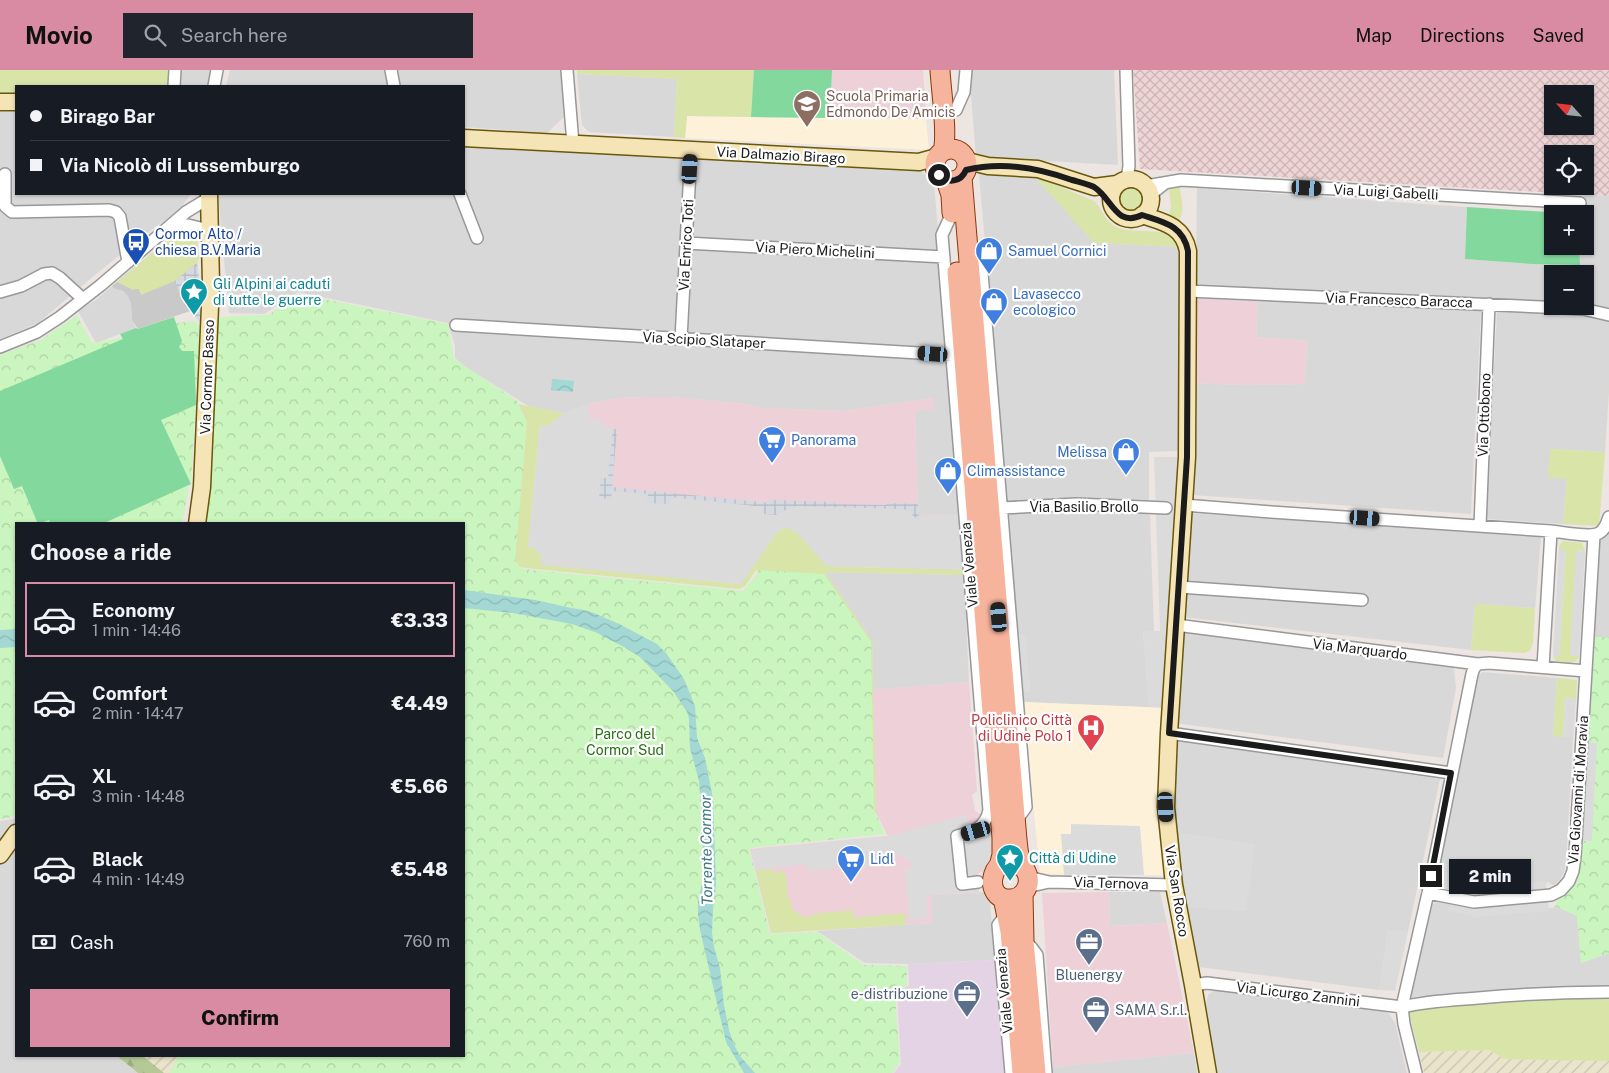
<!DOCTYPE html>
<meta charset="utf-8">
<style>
body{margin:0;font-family:"Public Sans",sans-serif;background:#20242c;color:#f1f3f6;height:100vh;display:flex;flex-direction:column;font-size:19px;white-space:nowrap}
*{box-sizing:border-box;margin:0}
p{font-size:16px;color:#9ea1a6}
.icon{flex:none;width:28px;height:28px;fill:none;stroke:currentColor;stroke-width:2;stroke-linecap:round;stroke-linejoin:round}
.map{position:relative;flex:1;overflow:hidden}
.sheet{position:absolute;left:15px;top:452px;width:450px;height:535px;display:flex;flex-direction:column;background:#171b24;border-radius:0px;box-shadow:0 1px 4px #0004}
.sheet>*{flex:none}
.hud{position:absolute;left:15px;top:15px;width:450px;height:110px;border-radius:0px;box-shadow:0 1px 4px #0004;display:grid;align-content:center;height:110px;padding:0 15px;background:#171b24}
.needle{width:32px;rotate:297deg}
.buttons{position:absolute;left:1544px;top:15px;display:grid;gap:10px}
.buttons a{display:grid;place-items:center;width:50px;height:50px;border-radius:0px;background:#171b24;box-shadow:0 1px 4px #0004;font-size:25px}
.end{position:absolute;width:22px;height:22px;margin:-11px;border:6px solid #1b1b1b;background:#fff;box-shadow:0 0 0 2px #fff}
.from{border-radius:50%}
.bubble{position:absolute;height:35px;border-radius:0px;background:#171b24;box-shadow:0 1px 4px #0004;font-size:16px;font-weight:800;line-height:35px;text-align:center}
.car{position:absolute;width:15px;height:30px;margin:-15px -8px;border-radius:6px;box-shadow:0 0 4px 1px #0007;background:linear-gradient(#222 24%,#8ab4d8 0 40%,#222 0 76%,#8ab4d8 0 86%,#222 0)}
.hud b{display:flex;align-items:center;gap:18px;height:48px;font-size:19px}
.hud b+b{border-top:1px solid #363941}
.hud i{width:12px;height:12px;background:#f1f3f6}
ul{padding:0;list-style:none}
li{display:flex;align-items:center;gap:15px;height:75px;margin:0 10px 8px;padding:0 5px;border:2px solid transparent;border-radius:0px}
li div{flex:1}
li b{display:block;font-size:19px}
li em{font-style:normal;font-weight:800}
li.current{border-color:#d98ba4}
li>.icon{width:45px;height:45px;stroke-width:1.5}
h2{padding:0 15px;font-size:22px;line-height:60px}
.pay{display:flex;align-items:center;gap:12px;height:55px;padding:0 15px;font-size:19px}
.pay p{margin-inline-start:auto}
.button{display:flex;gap:10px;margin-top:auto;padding:10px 15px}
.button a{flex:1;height:58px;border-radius:0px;background:#d98ba4;color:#111;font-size:20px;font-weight:800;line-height:58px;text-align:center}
header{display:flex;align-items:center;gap:30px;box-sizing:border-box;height:70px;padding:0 25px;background:#d98ba4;color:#111}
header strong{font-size:24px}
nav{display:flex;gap:28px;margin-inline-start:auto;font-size:18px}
.search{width:350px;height:45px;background:#20242c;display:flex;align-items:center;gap:12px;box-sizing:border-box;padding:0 18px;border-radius:0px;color:#9ea1a6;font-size:19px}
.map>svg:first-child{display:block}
.residential{fill:#d9d8d8}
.commercial{fill:#edd0d8}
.industrial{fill:#e3d3e5}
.education{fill:#fdf2d9}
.religious{fill:#c9c9c9}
.military{fill:url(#military-cross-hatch);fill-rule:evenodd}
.farmland{fill:url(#farmland-furrows)}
.grass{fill:#d8e4a8}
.forest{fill:url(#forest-firs)}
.park{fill:url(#park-crowns)}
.pitch{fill:#82d89d}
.parking{fill:#dbdbdb}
.plaza{fill:url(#plaza-grid)}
.water{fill:url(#water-waves)}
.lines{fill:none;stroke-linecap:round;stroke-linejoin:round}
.street-casing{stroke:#989898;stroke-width:14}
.secondary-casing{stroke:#69570a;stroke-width:19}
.primary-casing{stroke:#8a3808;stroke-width:21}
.street{stroke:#fff;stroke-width:11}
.secondary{stroke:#f5e5b6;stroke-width:16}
.primary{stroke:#f6b49c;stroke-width:19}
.route{stroke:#1b1b1b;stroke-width:6}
.labels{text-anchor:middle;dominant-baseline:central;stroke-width:4.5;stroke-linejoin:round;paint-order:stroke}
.education-label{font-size:14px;fill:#785e54;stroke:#fff;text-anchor:start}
.street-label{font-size:14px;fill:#1b1b1b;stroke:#fff}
.transit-label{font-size:14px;fill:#164399;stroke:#fff;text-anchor:start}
.shop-label{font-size:14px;fill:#366cbe;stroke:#fff;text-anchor:start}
.culture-label{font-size:14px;fill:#0d838f;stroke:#fff;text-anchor:start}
.health-label{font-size:14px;fill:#be3a42;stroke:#fff;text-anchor:end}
.park-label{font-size:14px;fill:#257111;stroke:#fff}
.service-label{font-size:14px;fill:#4e5e75;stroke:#fff}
.water-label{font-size:15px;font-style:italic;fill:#427987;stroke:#fff}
</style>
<header>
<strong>Movio</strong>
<div class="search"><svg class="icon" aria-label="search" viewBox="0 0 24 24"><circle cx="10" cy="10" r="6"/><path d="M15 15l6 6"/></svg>Search here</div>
<nav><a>Map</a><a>Directions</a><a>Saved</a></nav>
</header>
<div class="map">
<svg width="1609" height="1003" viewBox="0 0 1609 1003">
<defs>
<pattern id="military-cross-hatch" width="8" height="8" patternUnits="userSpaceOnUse" patternTransform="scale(1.25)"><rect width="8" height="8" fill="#eed4d5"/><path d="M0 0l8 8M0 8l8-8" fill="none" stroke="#ccb5b6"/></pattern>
<pattern id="farmland-furrows" width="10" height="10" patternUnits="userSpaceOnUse" patternTransform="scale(1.25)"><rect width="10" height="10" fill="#eae4cc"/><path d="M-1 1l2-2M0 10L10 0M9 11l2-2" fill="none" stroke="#c8c3af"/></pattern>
<pattern id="forest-firs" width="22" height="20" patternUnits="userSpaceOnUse" patternTransform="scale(1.25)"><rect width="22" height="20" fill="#b5c997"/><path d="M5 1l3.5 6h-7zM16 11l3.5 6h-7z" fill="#9bac82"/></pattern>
<pattern id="park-crowns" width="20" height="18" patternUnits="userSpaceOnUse" patternTransform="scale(1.25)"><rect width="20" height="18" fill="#caf5be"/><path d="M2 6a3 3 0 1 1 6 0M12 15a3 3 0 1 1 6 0" fill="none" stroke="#add1a3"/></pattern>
<pattern id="plaza-grid" width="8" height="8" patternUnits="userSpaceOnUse" patternTransform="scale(1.25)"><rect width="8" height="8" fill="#d5d9e2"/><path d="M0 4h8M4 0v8" fill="none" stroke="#b6bac1"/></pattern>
<pattern id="water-waves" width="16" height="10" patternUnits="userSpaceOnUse" patternTransform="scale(1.25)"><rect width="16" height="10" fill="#a3d8d4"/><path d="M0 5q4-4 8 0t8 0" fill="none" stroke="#8cb9b5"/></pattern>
</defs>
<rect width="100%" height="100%" fill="#ece5e1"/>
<path class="residential" d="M179,0H213L210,16H178Z
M230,0H561L564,47L547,63L464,57V16H226Z
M969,0H1114L1118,95L976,87Z
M577,4L677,9L674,67L589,62L582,55Z
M0,42H16V124H191L180,139L146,164L95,205L38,253L0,269Z
M464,75L921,101L934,113L961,444L918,446L915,340L933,328L844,341L762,338L745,334L673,327H645L616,328L588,334L564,343L530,337L467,298L455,288V276L448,253L298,222L264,244L229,243L218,124H464Z
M979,103L1034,106L1095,173L1179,177V381L1149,382V430L1087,429L1007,431Z
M1197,118L1467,137L1465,189L1532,194L1579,195V176H1585V144H1583L1584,124L1609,126V238L1585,234V204H1552V233L1196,216Z
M112,216L115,219L123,221L128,226L131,233L132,250L136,258L96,273L78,241L96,230Z
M1258,230L1481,240L1471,444L1191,425L1193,313L1245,315L1305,314L1307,271L1256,267Z
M1497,241L1583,245L1609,251V322L1605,382L1551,379L1567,409L1563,454L1486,449Z
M1048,437L1144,441L1150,446L1154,561H1143L1149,637L1023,632L1022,622L1030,621L1025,565H1018L1007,440Z
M1189,443L1541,467L1535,538L1475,534L1471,580L1182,547Z
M1609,458V567H1592L1598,472Z
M825,502L964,505L969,612L873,620L872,571Z
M1182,562L1454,598L1456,618L1443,688L1175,653Z
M1482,602L1557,608L1553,666L1573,667L1566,794L1563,805L1555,816L1547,812L1522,814L1519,822L1474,825L1441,818L1436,811V805L1477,608Z
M1175,669L1440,709L1408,862L1388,860L1379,920L1199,897L1186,837L1255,775L1177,763L1174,719Z
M16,746V986H117L138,1003H0V751L13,749Z
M984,822L987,823L990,829L994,890L908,894L865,893L817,861L931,853L932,825Z
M1109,822H1160L1167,853L1110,856Z
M1438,831L1451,833L1449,841L1553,838L1555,836L1577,845L1581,893L1609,883V918L1409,927L1429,840L1432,835Z
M1216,919L1384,941L1389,944L1395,953L1407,1003H1216L1205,938L1208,925Z
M1194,983L1197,1003H1053V997Z"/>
<path class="commercial" d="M832,0H923L926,49L830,48Z
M1194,228L1249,231L1258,230L1256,267L1307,271L1305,314L1245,315L1193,313Z
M645,327H673L745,334L763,338L844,341L933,328L934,339L915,341L918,445L961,444L964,500L827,496L785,457L777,462L541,495L548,356L564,343L588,334L616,328Z
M969,612L977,721L972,725L975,741L994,752L996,783L987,800L978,803L979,822L932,825V853L771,863L750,779L888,766L876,743L873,620Z
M1109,822L1110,856L1167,853L1194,983L1053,997L1042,823Z"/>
<path class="industrial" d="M994,890L1004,1003H894L901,994L897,923L909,915L908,894Z"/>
<path class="education" d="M687,46L926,49L929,80L685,68Z
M1023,632L1166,638L1158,756L1164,805H1064L1040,803Z"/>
<path class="religious" d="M183,161L195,167L197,172L199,188L197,193L201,229V253L190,241L138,259L132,250L131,233L128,226L123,221L115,219L112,216L174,165Z"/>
<path class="military" d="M1133,0H1609V126L1140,99ZM1552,24H1585V56H1552ZM1552,84H1585V116H1552Z"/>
<path class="farmland" d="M1489,980L1504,989L1609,991V1003H1424L1419,982Z
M143,986H203L240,1003H164Z"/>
<path class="grass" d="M0,0H172L170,16H16V24H0Z
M577,0H754L751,47L687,46L685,68L674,67L677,9L577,4Z
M1170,105L1172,108L1181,107C1177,125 1188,135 1178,154L1168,149L1171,137L1169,119L1173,118Z
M1034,106L1094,131C1103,139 1104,151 1116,157C1135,166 1173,153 1179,177L1094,173Z
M1114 129a17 17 0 1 1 34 0a17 17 0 1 1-34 0Z
M183,161L195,167L197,172L199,188L197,193L175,211L141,225L139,219H135L133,220L117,212L174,165Z
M512,333L564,343L548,356H540L528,477L536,478L539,484L541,485V494L740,514L777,462L785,457L795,461L827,496L886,498L964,492V505L825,502L872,571L876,743L785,746L757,499L745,516L739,519L526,498L493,492L464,454H458Z
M1550,379L1605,382L1599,456L1563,454L1567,409L1548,408Z
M1563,471L1582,473L1585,481L1577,480L1570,585L1579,586L1576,591L1570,593L1556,591L1553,586H1559L1566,481L1559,480V476Z
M1475,534L1535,538L1533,573L1530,581L1524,583L1471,580Z
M1557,608L1577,610L1576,629L1565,628L1563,667L1553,666Z
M773,799V803L780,802V799L786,805L788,829H791V838L803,847L813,846V844L853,840V848L905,843L906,855L771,863L756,800Z
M1609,925V991L1504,989L1489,980L1419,982L1408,938L1423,934Z"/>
<path class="forest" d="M117,986H143L164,1003H138Z"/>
<path class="park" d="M298,224L448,254L454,289L517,331L527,352L515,491L522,499L743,521L760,500L824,504L871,572L874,740L885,764L749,778L770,864L817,862L864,895L907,896V915L895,924L900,993L892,1003H169L179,986H464V454H203L216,247L269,245Z
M77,245L92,273L120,268L178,253L194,251L200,255L191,414L190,412L182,454H16V744L12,747L0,749V285L41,270Z
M1592,567H1609V883L1581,893L1577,846L1555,836L1580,771H1592L1597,673L1585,672Z"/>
<path class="pitch" d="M754,0H832L830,48L751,47Z
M1467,137L1578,144H1552V176H1579L1580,195L1532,194L1465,189Z
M174,247L182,271L179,277L182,281H194L196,335L161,350L191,414L102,454H56L55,452L51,454L49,450L38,454L22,416L14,419L0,386V321L123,269L120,264L136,258L138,259Z"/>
<path class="parking" d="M588,334L589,348L602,351L607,358L613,359L608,409H601L600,428L612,421L648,424L647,432L671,427L765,437L764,444L776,445L794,436L904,439L908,441L918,450V446L961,444L964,500L827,496L795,461L785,457L777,462L741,514L541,495V485L537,483L535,478L528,477L540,356H548L564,343Z
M1154,387H1180L1166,638L1149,637L1143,561H1160Z
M1559,480H1566L1559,587L1553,586Z
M1576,480L1585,481L1579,586L1570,585Z
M1025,564L1030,621L1022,622L1018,565Z
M1565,628L1576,629L1573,667H1563Z
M1582,672L1597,673L1592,771L1576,770Z
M966,745L967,753L980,764H992L994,783L989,796L977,802L978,821L927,825V848L909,850L905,799L912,798V794L901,785L883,787L884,794L807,801L806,794L756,800L751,780L889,766Z
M1071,754L1140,756L1144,805H1064L1061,764H1071Z
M1177,763L1255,775L1246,841L1186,837L1181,814Z
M1547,812L1544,825H1547L1549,841L1476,847L1449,841L1452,828H1517L1521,814Z
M1388,860L1408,862L1395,921L1379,920Z"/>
<path class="plaza" d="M197,193L201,229V253L185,236L175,211Z
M613,359H617L612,417L769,433L770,430L834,432L835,434L886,435V433L918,434L919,451L908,441L904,439L794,436L776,445L764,444V437L671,427L670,434L647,433L648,424L612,421L611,429L599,428L601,408H608Z"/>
<path class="water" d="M552,309L574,311L573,322L551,320Z
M464,520L535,530L571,538L584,540L594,543L619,554L657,574L666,583L684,609L695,636L697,668L705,688L713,729L716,815L713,839L712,863L714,877L720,898L724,935L729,960L734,975L740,986L755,1003H744L726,972L700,860L698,844V831L703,810L704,785L701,765L702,750L699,711L690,678L689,649L687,642L673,621L640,587L624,577L595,562L572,554L513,543L464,538Z
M16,559V577L0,578V560Z"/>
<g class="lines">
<defs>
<path id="street" d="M391,0L394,16
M567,0L573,74
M1126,0L1129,96L1127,109
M174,16L175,0
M214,16L217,0
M956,40L964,22L966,0
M5,104V136L12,142L109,140L116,142L120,147L128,192
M1146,116L1181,110L1580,133
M460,124L477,168
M1150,125L1164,114
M952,143L942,165L989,740C986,758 972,762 957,766L962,814L978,812
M170,157L188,155L209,160
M686,173L944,187
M973,180L982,203L1026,737L1016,751
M1188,221L1564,238L1583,239L1609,245
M0,222L21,216L44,204L52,203L60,208L83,229
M456,255L952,285
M681,269L691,81
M0,277L37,262L60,247L101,215L186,142L209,128
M1184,435L1271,442L1551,461C1561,462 1591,468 1599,463C1605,460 1607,453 1609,447
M1002,438L1076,434L1166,438
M1480,456L1489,234
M1179,517L1362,530
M1176,555L1478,594L1489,593L1586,601
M1543,597L1551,461
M1169,663L1451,703
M1049,812L1174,815
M1027,817L1049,812L1028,807
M1428,823L1474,832L1551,825L1561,820L1569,811L1573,801L1575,786L1594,465
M1007,843L998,855L1011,1003
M1024,871L1031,877L1037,885L1046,1003
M1193,915L1207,913L1402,937C1427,931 1453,930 1478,928C1522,924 1565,922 1609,922
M1416,1003L1404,954L1402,937L1428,823L1472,604L1474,598L1478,594"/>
<path id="secondary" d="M0,32H16
M464,68L919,92L937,87
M967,91L988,96L1038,99L1094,117L1117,114
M1111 129a20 20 0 1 1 40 0a20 20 0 1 1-40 0Z
M1142,145C1163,152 1183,155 1188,181L1187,387L1169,663L1166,737L1174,815L1193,915L1208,1003
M197,454L202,417L211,214L209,124
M0,785L16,763"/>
<path id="primary" d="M940,0C941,21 948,63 943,81
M935 95a16 16 0 1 1 32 0a16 16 0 1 1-32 0Z
M962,107L1017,770C1018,777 1018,783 1020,789C1022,795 1027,801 1028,807C1030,818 1022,828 1012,829C978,832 993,773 1023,798
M946,110L951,125L952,143
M957,202L1002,768V785L999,796
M1023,824L1024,871L1036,1003
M1003,828L1010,861L1022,1003"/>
</defs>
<use href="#street" class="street-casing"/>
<use href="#secondary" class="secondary-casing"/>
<use href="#primary" class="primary-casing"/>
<use href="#street" class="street"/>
<use href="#secondary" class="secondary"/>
<use href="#primary" class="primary"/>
</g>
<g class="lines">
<path class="route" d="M939,105C948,114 961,112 966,100C1002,91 1039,98 1072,110C1079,112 1088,114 1094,117C1112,128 1116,158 1142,145C1163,152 1183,155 1188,181L1187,387L1169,663L1451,703L1431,806"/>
</g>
<defs>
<symbol id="school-pin" viewBox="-11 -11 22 30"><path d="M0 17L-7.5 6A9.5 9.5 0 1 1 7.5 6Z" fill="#8d6e63" stroke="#fff"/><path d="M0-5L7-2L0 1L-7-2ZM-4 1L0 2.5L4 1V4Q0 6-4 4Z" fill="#fff"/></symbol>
<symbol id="bus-pin" viewBox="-11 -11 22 30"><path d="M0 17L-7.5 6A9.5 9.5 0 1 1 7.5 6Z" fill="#1a4fb4" stroke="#fff"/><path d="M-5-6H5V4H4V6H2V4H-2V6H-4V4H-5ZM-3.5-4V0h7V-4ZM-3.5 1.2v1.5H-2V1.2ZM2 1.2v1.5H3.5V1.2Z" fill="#fff"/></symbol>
<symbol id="shop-pin" viewBox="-11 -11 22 30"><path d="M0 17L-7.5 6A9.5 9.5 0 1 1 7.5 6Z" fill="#3f7fe0" stroke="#fff"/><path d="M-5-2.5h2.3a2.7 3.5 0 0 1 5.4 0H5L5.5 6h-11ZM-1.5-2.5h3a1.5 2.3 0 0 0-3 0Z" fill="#fff"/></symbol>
<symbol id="sight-pin" viewBox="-11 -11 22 30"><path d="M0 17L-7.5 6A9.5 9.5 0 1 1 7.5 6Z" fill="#0f9aa8" stroke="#fff"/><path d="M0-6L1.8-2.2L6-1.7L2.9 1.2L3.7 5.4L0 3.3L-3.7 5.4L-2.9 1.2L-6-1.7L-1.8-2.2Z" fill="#fff"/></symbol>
<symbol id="supermarket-pin" viewBox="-11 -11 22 30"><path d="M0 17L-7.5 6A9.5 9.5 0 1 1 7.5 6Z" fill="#3f7fe0" stroke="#fff"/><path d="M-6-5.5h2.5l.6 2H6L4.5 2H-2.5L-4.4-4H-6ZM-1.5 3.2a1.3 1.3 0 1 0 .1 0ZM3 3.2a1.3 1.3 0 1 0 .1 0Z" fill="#fff"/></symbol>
<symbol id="hospital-pin" viewBox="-11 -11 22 30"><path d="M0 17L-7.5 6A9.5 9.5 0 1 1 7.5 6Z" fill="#e0444e" stroke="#fff"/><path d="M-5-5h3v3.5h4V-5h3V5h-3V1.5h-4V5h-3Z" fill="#fff"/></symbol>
<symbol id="office-pin" viewBox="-11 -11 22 30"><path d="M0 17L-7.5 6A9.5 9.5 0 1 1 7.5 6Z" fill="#5c6f8a" stroke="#fff"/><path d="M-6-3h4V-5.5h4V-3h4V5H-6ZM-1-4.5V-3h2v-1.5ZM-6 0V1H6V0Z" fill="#fff"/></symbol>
</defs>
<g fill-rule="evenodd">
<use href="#school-pin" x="791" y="18" width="32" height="43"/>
<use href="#bus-pin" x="120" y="156" width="32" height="43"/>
<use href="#shop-pin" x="973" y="165" width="32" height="43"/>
<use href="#sight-pin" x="178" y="206" width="32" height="43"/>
<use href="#shop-pin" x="978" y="216" width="32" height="43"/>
<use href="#supermarket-pin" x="756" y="354" width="32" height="43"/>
<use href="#shop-pin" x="1110" y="366" width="32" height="43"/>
<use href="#shop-pin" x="932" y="385" width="32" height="43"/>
<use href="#hospital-pin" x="1075" y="642" width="32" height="43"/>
<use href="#sight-pin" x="994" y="772" width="32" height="43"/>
<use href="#supermarket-pin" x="835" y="773" width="32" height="43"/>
<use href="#office-pin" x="1073" y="856" width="32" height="43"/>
<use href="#office-pin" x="951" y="908" width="32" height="43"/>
<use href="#office-pin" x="1080" y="924" width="32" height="43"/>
</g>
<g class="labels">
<g class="education-label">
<text x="826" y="26">Scuola Primaria<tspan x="826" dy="16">Edmondo De Amicis</tspan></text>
</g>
<g class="street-label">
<text transform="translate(781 85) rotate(3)">Via Dalmazio Birago</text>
<text transform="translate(1386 122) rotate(3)">Via Luigi Gabelli</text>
<text transform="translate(686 175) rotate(-87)">Via Enrico Toti</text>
<text transform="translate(815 180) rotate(3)">Via Piero Michelini</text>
<text transform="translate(1399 230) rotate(2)">Via Francesco Baracca</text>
<text transform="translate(704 270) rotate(3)">Via Scipio Slataper</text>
<text transform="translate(207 307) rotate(-88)">Via Cormor Basso</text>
<text transform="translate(1484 345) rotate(-88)">Via Ottobono</text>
<text x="1084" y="437">Via Basilio Brollo</text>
<text transform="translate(969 495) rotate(-95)">Viale Venezia</text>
<text transform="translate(1360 579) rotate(7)">Via Marquardo</text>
<text transform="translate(1578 720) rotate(-86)">Via Giovanni di Moravia</text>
<text transform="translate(1111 813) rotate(2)">Via Ternova</text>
<text transform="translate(1177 821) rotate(81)">Via San Rocco</text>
<text transform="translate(1004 921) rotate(-95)">Viale Venezia</text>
<text transform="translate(1298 924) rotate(7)">Via Licurgo Zannini</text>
</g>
<g class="transit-label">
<text x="155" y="164">Cormor Alto /<tspan x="155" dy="16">chiesa B.V.Maria</tspan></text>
</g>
<g class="shop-label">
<text x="1008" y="181">Samuel Cornici</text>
<text x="1013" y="224">Lavasecco<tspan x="1013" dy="16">ecologico</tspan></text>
<text x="791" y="370">Panorama</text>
<text x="1107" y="382" text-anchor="end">Melissa</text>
<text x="967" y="401">Climassistance</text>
<text x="870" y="789">Lidl</text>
</g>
<g class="culture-label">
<text x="213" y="214">Gli Alpini ai caduti<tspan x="213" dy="16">di tutte le guerre</tspan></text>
<text x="1029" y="788">Città di Udine</text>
</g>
<g class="health-label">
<text x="1072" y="650">Policlinico Città<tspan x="1072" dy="16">di Udine Polo 1</tspan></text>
</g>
<g class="park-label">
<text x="625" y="664">Parco del<tspan x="625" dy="16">Cormor Sud</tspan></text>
</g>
<g class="service-label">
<text x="1089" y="905">Bluenergy</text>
<text x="948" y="924" text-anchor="end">e-distribuzione</text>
<text x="1115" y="940" text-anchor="start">SAMA S.r.l.</text>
</g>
<g class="water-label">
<text transform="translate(706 780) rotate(-91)">Torrente Cormor</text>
</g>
</g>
</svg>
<div class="buttons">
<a><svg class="needle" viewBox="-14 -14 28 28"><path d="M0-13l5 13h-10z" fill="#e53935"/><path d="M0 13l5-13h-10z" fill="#9ea1a6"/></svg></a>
<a><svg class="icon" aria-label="locate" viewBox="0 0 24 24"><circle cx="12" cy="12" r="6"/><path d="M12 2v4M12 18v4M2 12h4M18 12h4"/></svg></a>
<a>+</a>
<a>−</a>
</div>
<i class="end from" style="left:939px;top:105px"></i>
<i class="end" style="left:1431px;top:806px"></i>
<div class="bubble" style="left:1449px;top:789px;width:82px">2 min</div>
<i class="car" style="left:690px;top:99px;rotate:4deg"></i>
<i class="car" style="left:1307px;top:118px;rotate:93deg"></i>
<i class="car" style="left:933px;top:284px;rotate:274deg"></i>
<i class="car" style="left:1365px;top:448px;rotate:94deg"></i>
<i class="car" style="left:999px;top:547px;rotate:355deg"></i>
<i class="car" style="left:1166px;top:737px;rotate:177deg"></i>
<i class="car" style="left:976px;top:761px;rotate:254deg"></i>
<div class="hud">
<b><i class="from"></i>Birago Bar</b>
<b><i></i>Via Nicolò di Lussemburgo</b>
</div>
<section class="sheet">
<h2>Choose a ride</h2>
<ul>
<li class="current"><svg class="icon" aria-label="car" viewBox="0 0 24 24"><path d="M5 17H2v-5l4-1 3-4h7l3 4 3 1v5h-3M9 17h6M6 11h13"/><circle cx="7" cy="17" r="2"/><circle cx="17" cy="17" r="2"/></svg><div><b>Economy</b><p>1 min · 14:46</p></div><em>€3.33</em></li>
<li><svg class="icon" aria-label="car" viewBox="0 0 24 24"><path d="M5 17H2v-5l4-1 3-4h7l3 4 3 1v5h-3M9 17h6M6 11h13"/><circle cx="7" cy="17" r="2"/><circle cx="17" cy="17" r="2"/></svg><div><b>Comfort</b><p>2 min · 14:47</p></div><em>€4.49</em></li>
<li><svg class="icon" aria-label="car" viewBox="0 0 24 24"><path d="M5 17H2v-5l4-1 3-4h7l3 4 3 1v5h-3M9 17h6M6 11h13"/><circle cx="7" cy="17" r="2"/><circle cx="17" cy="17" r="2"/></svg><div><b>XL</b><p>3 min · 14:48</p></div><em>€5.66</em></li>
<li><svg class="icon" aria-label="car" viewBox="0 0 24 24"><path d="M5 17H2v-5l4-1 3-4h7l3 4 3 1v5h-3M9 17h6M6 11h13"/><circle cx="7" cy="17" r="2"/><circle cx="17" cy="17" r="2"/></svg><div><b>Black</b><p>4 min · 14:49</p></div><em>€5.48</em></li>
</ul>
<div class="pay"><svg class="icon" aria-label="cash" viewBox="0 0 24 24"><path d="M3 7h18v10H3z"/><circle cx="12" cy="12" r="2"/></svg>Cash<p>760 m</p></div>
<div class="button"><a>Confirm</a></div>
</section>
</div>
